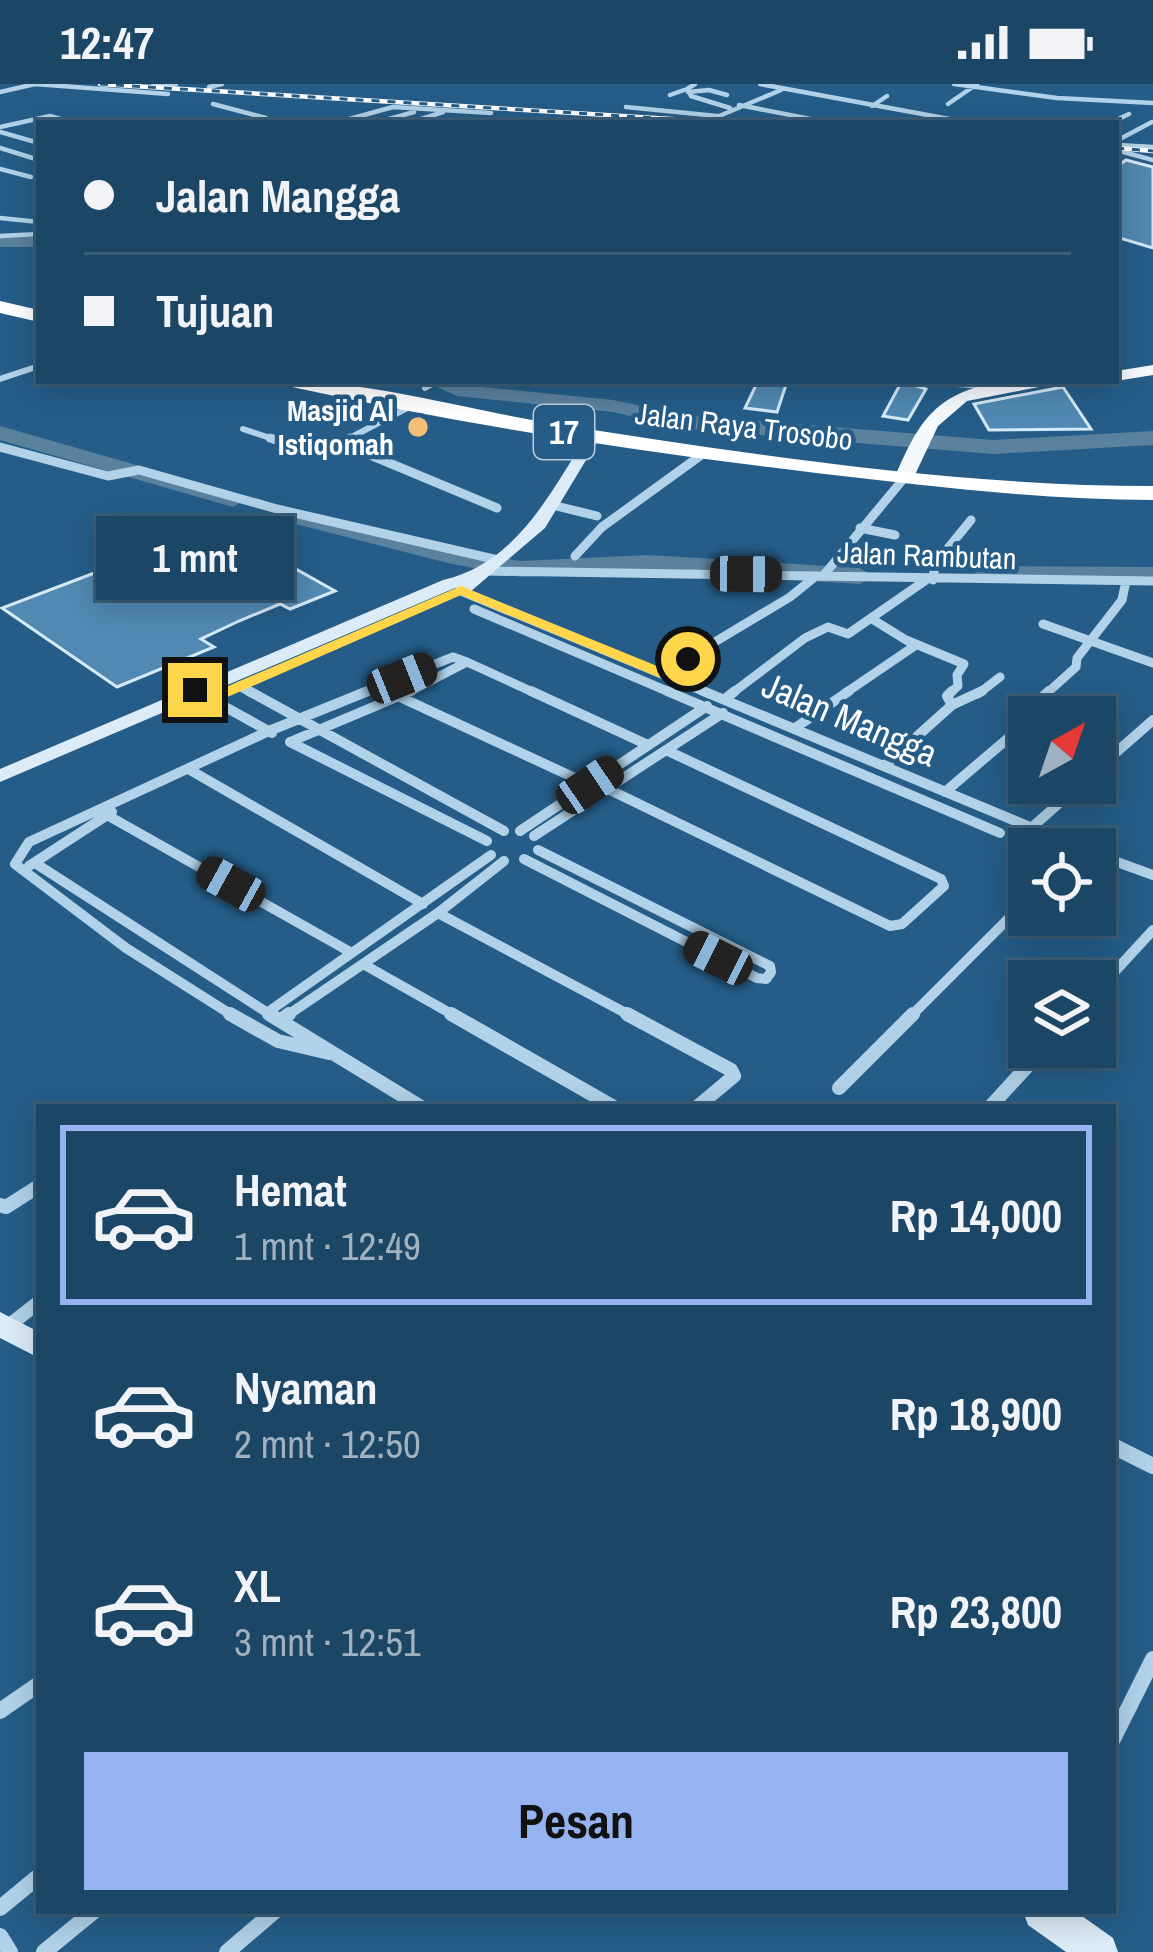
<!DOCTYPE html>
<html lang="id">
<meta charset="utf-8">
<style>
body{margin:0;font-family:"Archivo Narrow",sans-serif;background:#29506f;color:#f1f3f6;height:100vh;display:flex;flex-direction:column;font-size:45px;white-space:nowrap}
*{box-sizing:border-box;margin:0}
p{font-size:39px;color:#a0b1bf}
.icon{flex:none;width:66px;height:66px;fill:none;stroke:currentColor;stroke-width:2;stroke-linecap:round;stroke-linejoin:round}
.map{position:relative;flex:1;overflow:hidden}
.sheet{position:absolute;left:36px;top:1020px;width:1080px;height:810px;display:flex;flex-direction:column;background:#1c4666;border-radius:0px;box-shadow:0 6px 30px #0003,0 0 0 3px #3a5e7a}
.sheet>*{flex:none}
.guide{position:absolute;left:36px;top:36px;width:1083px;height:264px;border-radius:0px;box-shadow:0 6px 30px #0003,0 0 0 3px #3a5e7a;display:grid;align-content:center;height:264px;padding:0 48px;background:#1c4666}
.needle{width:78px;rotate:40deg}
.buttons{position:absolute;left:1008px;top:612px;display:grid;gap:24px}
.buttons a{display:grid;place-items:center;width:108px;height:108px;border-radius:0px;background:#1c4666;box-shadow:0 6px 30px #0003,0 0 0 3px #3a5e7a;font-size:60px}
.end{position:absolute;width:54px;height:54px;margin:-27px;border:15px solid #ffd54a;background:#111;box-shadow:0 0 0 6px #111}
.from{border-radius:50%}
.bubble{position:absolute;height:84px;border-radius:0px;background:#1c4666;box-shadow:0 6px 30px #0003,0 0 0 3px #3a5e7a;font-size:39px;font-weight:700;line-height:84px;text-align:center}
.car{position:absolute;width:36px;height:72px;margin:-36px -18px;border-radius:15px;box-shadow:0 0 9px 3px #0007;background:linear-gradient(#222 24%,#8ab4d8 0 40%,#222 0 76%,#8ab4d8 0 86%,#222 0)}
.guide b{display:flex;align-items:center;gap:42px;height:114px;font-size:45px}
.guide b+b{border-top:3px solid #3a5e7a}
.guide i{width:30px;height:30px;background:#f1f3f6}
ul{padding:21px 0 0;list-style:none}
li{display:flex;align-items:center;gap:36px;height:180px;margin:0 24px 18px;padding:0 24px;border:6px solid transparent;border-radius:0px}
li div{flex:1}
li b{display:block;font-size:45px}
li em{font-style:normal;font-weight:700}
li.active{border-color:#95b2f1}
li>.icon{width:108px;height:108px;stroke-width:1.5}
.button{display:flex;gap:24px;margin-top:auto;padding:24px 48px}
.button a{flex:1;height:138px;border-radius:0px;background:#95b2f1;color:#111;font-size:48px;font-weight:700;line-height:138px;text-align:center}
.status{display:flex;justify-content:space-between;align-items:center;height:84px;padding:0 60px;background:#1c4666;direction:ltr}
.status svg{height:33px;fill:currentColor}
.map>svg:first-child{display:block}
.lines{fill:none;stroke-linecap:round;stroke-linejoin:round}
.river{fill:#5a819e;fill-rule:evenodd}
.building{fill:#5189b2;stroke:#d5e9f7;stroke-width:3}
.street-far5{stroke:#b1d2e9;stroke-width:4.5}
.street-far4{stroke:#b1d2e9;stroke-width:6}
.street-far3{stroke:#b1d2e9;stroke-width:9}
.street-far2{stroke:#b1d2e9;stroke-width:10}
.street-far1{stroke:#b1d2e9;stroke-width:14}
.street{stroke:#b1d2e9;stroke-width:16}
.secondary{fill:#dcebf8;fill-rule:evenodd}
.primary{fill:#f4f9fe;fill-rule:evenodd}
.highway{fill:#fff;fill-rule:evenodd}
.rail-casing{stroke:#fff;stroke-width:4.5}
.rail{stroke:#255d88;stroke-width:3;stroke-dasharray:8;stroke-linecap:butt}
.route{fill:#ffd54a}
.poi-dot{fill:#f3be75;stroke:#255d88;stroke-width:4.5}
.labels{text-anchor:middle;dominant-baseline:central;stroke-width:9;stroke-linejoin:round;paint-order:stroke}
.far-poi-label{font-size:30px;font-weight:bold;fill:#fff;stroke:#255d88;text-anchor:end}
.far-street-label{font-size:30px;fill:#fff;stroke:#255d88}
.shield{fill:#255d88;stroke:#becedb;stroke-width:3}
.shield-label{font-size:33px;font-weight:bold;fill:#fff}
.street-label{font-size:36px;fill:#fff;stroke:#255d88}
</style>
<div class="status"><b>12:47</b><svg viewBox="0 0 49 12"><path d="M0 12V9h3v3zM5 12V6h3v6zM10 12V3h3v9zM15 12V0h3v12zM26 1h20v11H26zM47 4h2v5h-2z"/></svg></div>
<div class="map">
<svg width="1153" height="1868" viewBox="0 0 1153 1868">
<rect width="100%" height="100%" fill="#255d88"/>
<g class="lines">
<path class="river" d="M0,153H39V163H0Z
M424,297L613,316L686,331L993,356L1153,347V361L993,370L686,345L613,328L457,312Z
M0,342L241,411L245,416L233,423L0,356Z
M292,425L449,465L521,477L648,471L860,484L873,492L860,500L648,487L521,493L448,479L284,437V427Z
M987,482L1153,483V499L978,495L974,490L978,485Z"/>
</g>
<path class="building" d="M1126,76L1153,83V164L1116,153V83Z
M758,297L787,298L777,328L745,324Z
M902,297L926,305L908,336L883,332Z
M1063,303L1091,345L989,346L974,320Z
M237,452L335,507L290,525L280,520L239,537L201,555L214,563L117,603L2,524L97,488L141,476L153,484Z"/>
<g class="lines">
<path class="street-far5" d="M35,0L168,10
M153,0H176
M695,0L687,5L691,12L730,24
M760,0L971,39
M954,0L1057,14L1153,19
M209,3L222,0
M0,8L35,0
M688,8L709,6L727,11
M670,11L687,5
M213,20L266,34
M948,20L977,0
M739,21L831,39
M872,22L887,12
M626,23L717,32
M712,35L781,6
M335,39L393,23L491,29
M375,39L414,28
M409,39L443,28
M1110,39L1129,30
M0,43L50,32L64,36
M0,48L39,59
M1116,57L1152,38
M1118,61L1153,63
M0,64L39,76
M1116,66L1153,76
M0,85L31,93
M0,134L39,138
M0,152L39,150"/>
<path class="street-far4" d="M0,295L39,282
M918,297L995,303
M425,304L437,297
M243,345L279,357
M344,357L411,322"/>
<path class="street-far3" d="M270,354L301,364L351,363L497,424
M338,360L350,354
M0,363L108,392L139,386L277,425L498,476
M552,421L597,432
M860,444L895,451
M575,472L602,443L704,369
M484,487L1153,497
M823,492L905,393
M933,496L935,480L971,436
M461,507L710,610
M474,525L674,610
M872,535L906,556L964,580L957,591L958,602L949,610
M1043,540L1153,579
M467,578L537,610
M663,589L790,513L816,492
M239,602L254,610
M360,610L453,573L467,578L405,610
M731,610L805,554L828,543L848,550L926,496
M844,610L916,561
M978,610L1000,593
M1046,610L1076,583L1077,574L1122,516L1126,497"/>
<path class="street-far2" d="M249,607L504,747
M531,607L648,661
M667,607L1000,749
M703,607L1083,765
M400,613L590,701
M211,615L272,649
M725,615L735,607
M952,621L982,607
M795,644L849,607
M290,658L411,607
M290,658L487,757
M884,682L952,621L947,612L952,607
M190,686L423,820
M1095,687L1153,636
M610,706L890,842L902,840L944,802L941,795L668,667
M945,708L1026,639L1027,627L1049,607
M98,726L352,869
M1030,745L1082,699
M520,747L707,622
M534,752L723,629
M1095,770L1153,791
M524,775L757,894L766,895L771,888L770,882L538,766
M35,779L274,933
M29,782L112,728
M438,829L633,933
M363,880L457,933
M1095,909L1153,846
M268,928L491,771
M235,933L126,864L15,780L29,758L269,647L368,607
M285,933L438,829L504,777
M910,933L1029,814"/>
<path class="street-far1" d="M230,930L278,957L329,969
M269,930L421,1023
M451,930L614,1023
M627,930L731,986L734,992L697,1023
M281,936L289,930
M839,1004L913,930
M990,1023L1045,963
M0,1121L6,1123L39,1102
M7,1243L39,1218"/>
<path class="street" d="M1113,1362L1153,1382
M0,1627L39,1600
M1113,1655L1153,1575
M0,1824L39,1792
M0,1852L10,1868
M44,1868L94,1827
M227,1868L275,1827"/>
<path class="secondary" d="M588,350L600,353L545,444L470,508L455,504L0,698V685L443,496C517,479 550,409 588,350Z
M0,1228L39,1248V1274L0,1254Z
M1023,1827H1075L1113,1854L1118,1868H1066L1028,1841Z"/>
<path class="primary" d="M1153,281V291L1116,297H1115L1116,287Z
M1002,297H1069L967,317L938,342L912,397H898L895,393C920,334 937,309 1002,297Z"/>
<path class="highway" d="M0,217L39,226V238L0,229Z
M282,297C374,297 470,327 561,341C756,371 956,402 1153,402V416C1040,416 928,402 816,389C640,368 465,341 292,303Z"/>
<defs>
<path id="rail" d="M100,0L737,39
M1116,64L1153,67"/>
</defs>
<use href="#rail" class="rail-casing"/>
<use href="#rail" class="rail"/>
</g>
<path class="route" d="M461,502L662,584L683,572L695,575L668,593H658L461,511L216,618H205L187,606L195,601L212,609Z"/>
<circle class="poi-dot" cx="418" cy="343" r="12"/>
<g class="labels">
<g class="far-poi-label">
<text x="394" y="326">Masjid Al<tspan x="394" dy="34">Istiqomah</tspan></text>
</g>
<g class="far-street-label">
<text transform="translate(744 342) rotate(7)">Jalan Raya Trosobo</text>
<text transform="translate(927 471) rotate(2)">Jalan Rambutan</text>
</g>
<rect class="shield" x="534" y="321" width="60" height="54" rx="9"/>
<g class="shield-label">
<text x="564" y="348">17</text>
</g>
<g class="street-label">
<text transform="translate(850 635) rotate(23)">Jalan Mangga</text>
</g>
</g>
</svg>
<div class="buttons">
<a><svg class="needle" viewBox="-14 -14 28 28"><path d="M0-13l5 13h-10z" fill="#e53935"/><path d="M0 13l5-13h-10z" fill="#a0b1bf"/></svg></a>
<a><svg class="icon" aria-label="locate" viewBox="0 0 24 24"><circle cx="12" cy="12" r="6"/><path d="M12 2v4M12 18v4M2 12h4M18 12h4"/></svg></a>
<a><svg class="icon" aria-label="layers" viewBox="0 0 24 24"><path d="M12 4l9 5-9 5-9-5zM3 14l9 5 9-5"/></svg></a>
</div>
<i class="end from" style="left:688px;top:575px"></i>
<i class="end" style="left:195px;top:606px"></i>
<div class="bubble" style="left:96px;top:432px;width:198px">1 mnt</div>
<i class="car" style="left:746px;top:490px;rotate:91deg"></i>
<i class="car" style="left:402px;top:594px;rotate:68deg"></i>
<i class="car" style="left:590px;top:701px;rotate:56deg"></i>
<i class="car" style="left:231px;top:800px;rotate:299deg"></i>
<i class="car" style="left:718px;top:874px;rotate:297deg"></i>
<div class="guide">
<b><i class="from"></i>Jalan Mangga</b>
<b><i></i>Tujuan</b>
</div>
<section class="sheet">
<ul>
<li class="active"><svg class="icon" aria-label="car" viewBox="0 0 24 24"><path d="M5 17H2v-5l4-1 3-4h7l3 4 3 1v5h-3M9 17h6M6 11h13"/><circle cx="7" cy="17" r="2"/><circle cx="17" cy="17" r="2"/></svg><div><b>Hemat</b><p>1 mnt · 12:49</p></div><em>Rp 14,000</em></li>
<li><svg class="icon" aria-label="car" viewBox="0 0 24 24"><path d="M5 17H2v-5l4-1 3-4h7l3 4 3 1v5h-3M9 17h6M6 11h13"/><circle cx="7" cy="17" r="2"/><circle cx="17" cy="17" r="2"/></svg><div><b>Nyaman</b><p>2 mnt · 12:50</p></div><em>Rp 18,900</em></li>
<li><svg class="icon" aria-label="car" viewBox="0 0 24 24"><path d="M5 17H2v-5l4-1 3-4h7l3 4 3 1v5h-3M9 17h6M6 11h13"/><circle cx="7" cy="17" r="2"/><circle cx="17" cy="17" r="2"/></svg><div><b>XL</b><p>3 mnt · 12:51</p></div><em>Rp 23,800</em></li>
</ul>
<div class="button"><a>Pesan</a></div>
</section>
</div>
